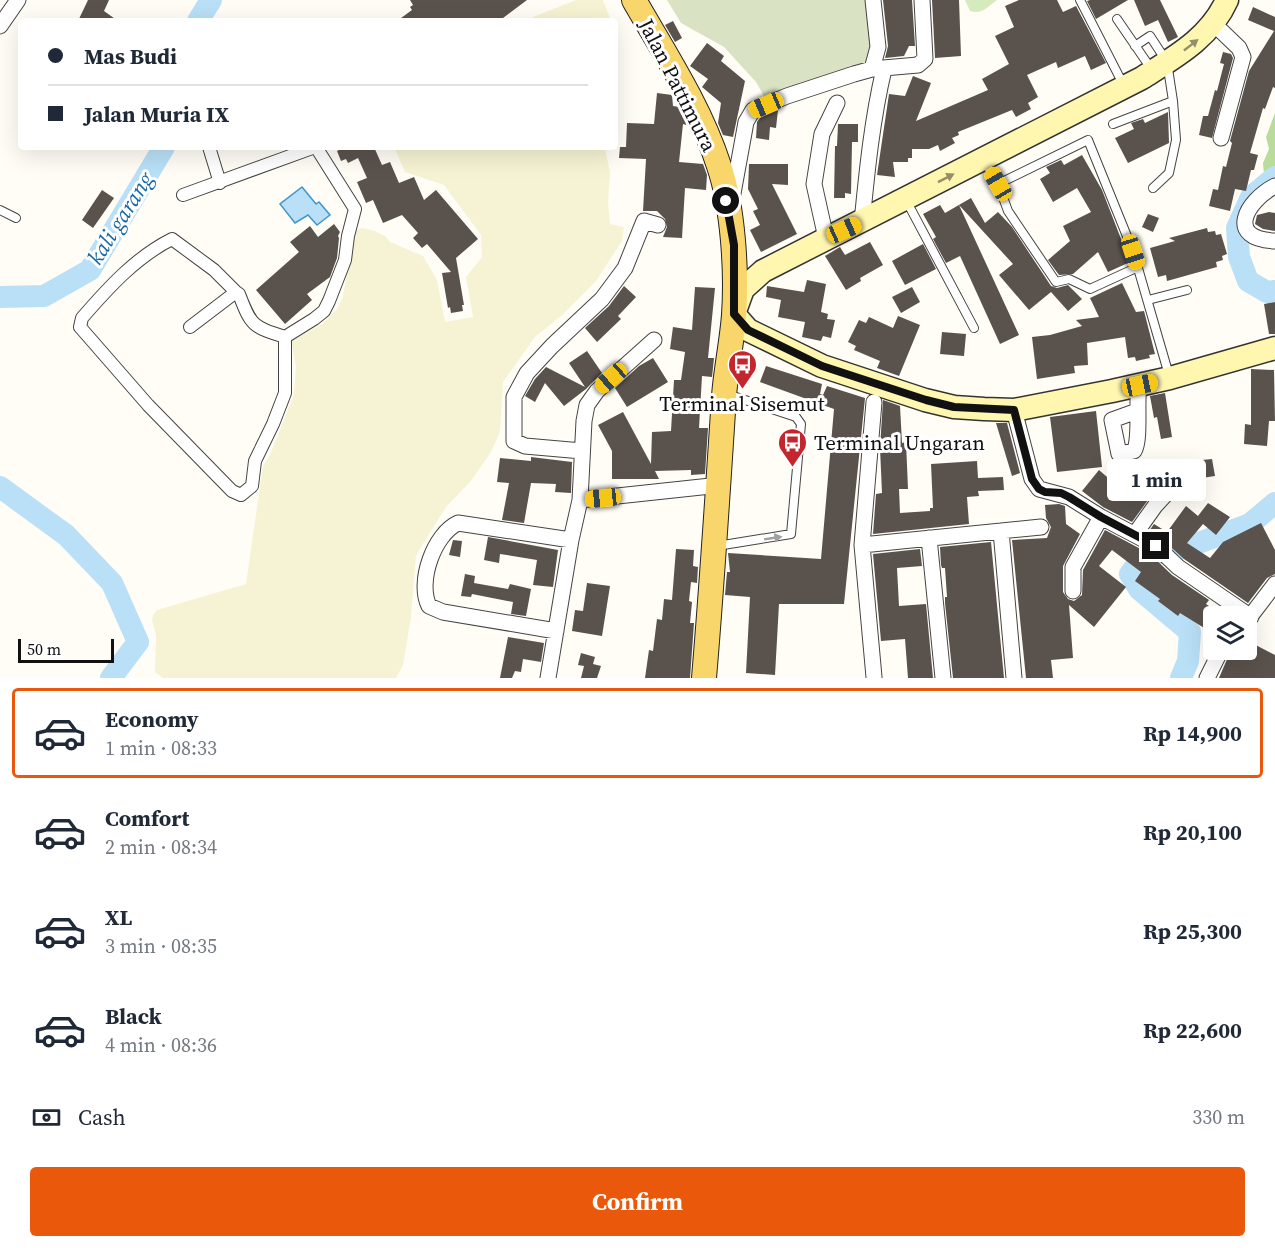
<!DOCTYPE html>
<meta charset="utf-8">
<style>
body{margin:0;font-family:"Source Serif 4",serif;background:#f6f6f7;color:#1f2937;height:100vh;display:flex;flex-direction:column;font-size:22px;white-space:nowrap}
*{box-sizing:border-box;margin:0}
p{font-size:20px;color:#747a83}
.icon{flex:none;width:33px;height:33px;fill:none;stroke:currentColor;stroke-width:2;stroke-linecap:round;stroke-linejoin:round}
.map{position:relative;height:678px;overflow:hidden}
.panel{display:flex;flex-direction:column;background:#fff;flex:1}
.panel>*{flex:none}
.hud{position:absolute;left:18px;top:18px;width:600px;height:132px;border-radius:6px;box-shadow:0 6px 24px #0002;display:grid;align-content:center;height:132px;padding:0 30px;background:#fff}
.controls{position:absolute;left:1203px;top:606px;display:grid;gap:12px}
.controls a{display:grid;place-items:center;width:54px;height:54px;border-radius:6px;background:#fff;box-shadow:0 6px 24px #0002;font-size:30px}
.scale{position:absolute;left:18px;bottom:15px;width:96px;box-sizing:border-box;padding-left:6px;border:3px solid #111;border-top:0;font-size:16px;line-height:21px;white-space:nowrap;color:#111;-webkit-text-stroke:4px #fff;paint-order:stroke}
.end{position:absolute;width:27px;height:27px;margin:-14px;border:8px solid #111;background:#fff;box-shadow:0 0 0 3px #fff}
.from{border-radius:50%}
.bubble{position:absolute;height:42px;border-radius:6px;background:#fff;box-shadow:0 6px 24px #0002;font-size:20px;font-weight:700;line-height:42px;text-align:center}
.car{position:absolute;width:18px;height:36px;margin:-18px -9px;border-radius:8px;box-shadow:0 0 4px 2px #0007;background:linear-gradient(#f5c518 24%,#345 0 40%,#f5c518 0 76%,#345 0 86%,#f5c518 0)}
.hud b{display:flex;align-items:center;gap:21px;height:57px;font-size:22px}
.hud b+b{border-top:2px solid #e0e1e3}
.hud i{width:15px;height:15px;background:#1f2937}
ul{padding:10px 0 0;list-style:none}
li{display:flex;align-items:center;gap:18px;height:90px;margin:0 12px 9px;padding:0 18px;border:3px solid transparent;border-radius:6px}
li div{flex:1}
li b{display:block;font-size:22px}
li em{font-style:normal;font-weight:700}
li.on{border-color:#ea580c}
li>.icon{width:54px;height:54px;stroke-width:1.5}
.pay{display:flex;align-items:center;gap:15px;height:66px;padding:0 30px;font-size:22px}
.pay p{margin-inline-start:auto}
.action{display:flex;gap:12px;margin-top:auto;padding:12px 30px}
.action a{flex:1;height:69px;border-radius:6px;background:#ea580c;color:#fff;font-size:24px;font-weight:700;line-height:69px;text-align:center}
.map>svg:first-child{display:block}
.farmland{fill:#f6f3d4}
.green{fill:#d5ebbd}
.forest{fill:#b9dc9c}
.cemetery{fill:#d9e3c4}
.water{fill:#b9e0f7;stroke:#3f96cf;stroke-width:1.5}
.lines{fill:none;stroke-linecap:round;stroke-linejoin:round}
.river{stroke:#b9e0f7;stroke-width:22}
.building{fill:#5a524d}
.service-casing{stroke:#444;stroke-width:10}
.pedestrian-casing{stroke:#444;stroke-width:14}
.minor-casing{stroke:#444;stroke-width:17}
.secondary-casing{stroke:#333;stroke-width:25}
.primary-casing{stroke:#222;stroke-width:26}
.service{stroke:#fff;stroke-width:8}
.pedestrian{stroke:#fff;stroke-width:12}
.minor{stroke:#fff;stroke-width:15}
.secondary{stroke:#fff6b0;stroke-width:22}
.primary{stroke:#f9d66b;stroke-width:24}
.oneway{fill:#948f68}
.oneway2{fill:#a0a0a0}
.route{stroke:#111;stroke-width:8}
.labels{text-anchor:middle;dominant-baseline:central;stroke-width:6;stroke-linejoin:round;paint-order:stroke}
.street-label{font-size:21px;fill:#111;stroke:#fff}
.poi-label{font-size:21px;fill:#111;stroke:#fff}
.water-label{font-size:22px;font-style:italic;fill:#1768a6;stroke:#fff}
</style>
<div class="map">
<svg width="1275" height="678" viewBox="0 0 1275 678">
<rect width="100%" height="100%" fill="#fffdf5"/>
<path class="farmland" d="M576,0H603L611,21H523Z
M394,147H602L605,149L610,172L608,203L610,224L624,227L622,241L596,281L562,315L535,337L503,382L500,432L491,452L471,481L446,507L416,555L411,617L403,665L396,678H163L155,672L156,636L152,620L153,615L157,610L246,584L263,466L270,455L294,394L296,367L291,341L322,324L337,309L343,297L353,235L357,230L362,228L375,231L386,237L390,242L423,256L437,280L445,322L473,317L466,277L482,257L481,235L444,185L405,172Z"/>
<path class="green" d="M965,0H997C987,7 982,15 970,11Z"/>
<path class="forest" d="M1275,113V171L1264,175L1263,163L1269,149L1266,137Z"/>
<path class="cemetery" d="M667,0H868L871,40L868,62L827,79L764,96L756,82L724,47L681,23Z"/>
<path class="water" d="M302,187L316,204L319,202L330,215L317,225L308,215L295,223L280,204Z"/>
<g class="lines">
<path class="river" d="M198,21L211,0
M1275,177L1251,197L1237,228L1239,257L1248,281L1267,292L1275,291
M0,297L44,296L90,270L164,147
M0,487L66,535L112,583L138,642L111,678
M1181,678L1188,661L1190,632L1139,589L1130,574L1139,562L1156,554L1193,545L1250,524L1275,503"/>
</g>
<path class="building" d="M88,0H109L104,11L118,21H78Z
M410,0H527L499,21H397L412,10L410,7L413,5Z
M883,0H912L915,46H909L904,56L885,58L888,46Z
M932,0H959L961,56L935,58Z
M1019,0H1057L1063,12L1076,6L1106,63L1091,70L1085,56L1058,68L1056,62L1027,75L1038,97L1028,103L1031,109L1016,117L1012,110L958,132L959,135L952,138L955,143L940,151L938,145L929,149H912V158H908V162H893L895,177L877,175L889,94L905,96L913,76L931,83L916,121L988,90L982,79L1009,64L995,36L1014,27L1005,6Z
M1090,0H1128L1096,19L1087,1Z
M1134,0H1160L1178,37L1168,42L1158,20L1145,26Z
M1253,7L1275,17V88L1273,87L1265,109L1263,108L1250,153L1258,155L1254,170H1251L1246,191L1235,189L1230,211L1209,206L1213,189L1218,190L1223,166L1226,167L1232,143L1230,141L1249,71L1274,31L1248,20Z
M673,21L682,38L675,42L665,25Z
M707,43L724,56L721,61L745,81L733,137L723,135L718,123L721,103L702,87L708,79L690,66Z
M1223,52L1231,54L1233,58L1212,138L1199,135L1203,116H1208L1215,90L1217,91L1224,64L1220,63Z
M657,93L672,95L673,106L679,107L686,122V125L683,124L679,162L703,164L707,175L706,190L685,188L682,238L663,237L667,227L665,219L657,211H643L646,159L619,158L620,147H626L627,123L654,124Z
M778,110L776,128L770,127L769,140L756,138L757,122L760,118Z
M1168,112L1169,143L1128,163L1115,138L1134,129L1131,123L1143,119L1145,123Z
M838,124H858V142H852L851,194L845,193V198H834L835,146H837Z
M345,147H374L382,165L390,162L399,183L414,177L424,200L436,190L478,239L456,258L464,305H462L463,311L451,313L450,307L448,308L442,273L451,272L427,244L422,248L413,238L418,233L402,215L383,223L373,200L366,203L357,182L367,178L358,158L348,163L346,159L341,161L337,151Z
M1082,155L1102,190L1130,262L1108,272L1098,252L1073,274L1059,275L1048,260L1070,241L1063,226L1091,212L1077,188L1053,202L1040,179L1050,173L1046,167L1061,160L1064,165Z
M749,164H788V185L772,184L797,234L761,252L750,230L760,225L753,211L758,209L748,189Z
M102,190L114,198L93,228L82,220Z
M971,198L985,223L998,212L1012,227L1051,286L1057,288L1068,285L1082,299L1068,311L1051,292L1029,310L999,275L1013,264L959,205L1019,335L1000,344L960,256L946,263L933,239L936,237L923,214L940,205L945,213Z
M1269,212L1275,213V231L1263,229L1255,224L1257,215Z
M1148,214L1159,218L1153,232L1142,227Z
M334,224L340,232L338,236L339,238L337,258L330,277L307,294L312,300L285,324L256,290L299,252L290,242L310,226L318,237Z
M1207,228L1208,232L1215,231L1216,235L1221,234L1227,254L1222,256L1223,260L1216,262L1217,267L1167,281L1166,275L1158,277L1150,248L1175,241L1169,238Z
M870,242L883,265L860,278L861,281L846,290L825,256L840,247L845,255Z
M923,244L936,269L905,285L892,261Z
M807,280L826,284L821,312L828,314L827,319L835,320L831,338L823,336L821,341L802,337L805,322L778,317L781,300L766,297L767,286L804,292Z
M1122,283L1136,312L1144,311L1155,354L1149,355L1150,358L1136,361L1135,357L1128,358L1125,337L1087,343L1088,365L1074,366L1075,373L1037,379L1032,337L1050,335L1082,326L1076,320L1099,317L1090,298Z
M624,286L636,297L618,316L621,319L597,342L585,328L609,306Z
M695,287L715,288L708,358H714L712,377L702,376L699,428H708L705,474L691,475V470L655,471L659,479H612V451L598,425L623,412L651,464L652,432L671,431L674,380H681L685,352L670,349L673,327L692,330Z
M912,287L920,302L901,313L892,297Z
M1275,302V334H1269L1264,304Z
M898,316L920,325L899,376L877,368L880,361L854,350L856,346L848,342L859,320L866,323L869,317L893,328Z
M942,332L966,334L964,356L940,354Z
M587,351L602,373L586,389L564,406L545,383L535,402L525,396L535,379L546,367L585,387L569,363Z
M653,358L668,382L627,407L615,388L639,366Z
M766,366L822,384L820,394L823,395L827,386L865,398L844,604H779L775,675L746,673L750,597L725,595L727,572H730L728,553L821,559L834,409L760,382Z
M1251,369L1274,370L1275,421H1269L1267,446L1244,444L1245,424L1251,425Z
M1165,393L1172,437L1161,439L1157,417L1154,418L1150,396Z
M883,400L900,406L902,443L906,442L908,489H899L900,513L930,511V508H933L931,464L977,461L978,478L1003,477L1004,490L978,491L979,496L967,497L969,524L873,534L876,494L882,493L880,448Z
M1096,411L1102,467L1057,472L1050,417Z
M996,423H1007L1020,473L1012,476Z
M531,457L572,462L571,493L555,492L556,484L531,483L524,523L502,520L509,483L497,482L500,458L531,461Z
M1164,459L1180,471L1170,475L1148,500L1132,522L1103,507L1082,491L1099,470L1129,496L1143,480L1141,479L1147,471L1151,474Z
M1212,459L1215,476L1195,479L1192,461Z
M1208,503L1230,517L1216,535L1203,524L1187,543L1210,558L1223,542L1261,523L1275,550V574L1267,578L1248,603L1184,559L1162,539L1149,531L1154,524L1167,532L1186,506L1198,516Z
M1059,504L1065,506L1066,524L1080,534L1063,566V592L1068,599L1074,601L1082,595L1083,570L1105,530L1150,554L1172,575L1209,600L1206,604L1224,616H1214V634L1180,613L1178,616L1158,601L1160,599L1135,581L1141,572L1112,550L1099,566L1126,587L1094,627L1069,605L1073,658L1051,660L1053,678H1026L1012,540L1047,538L1051,527L1046,518L1045,505Z
M488,537L558,550L553,587L533,585L537,560L500,554L499,563L484,560Z
M453,540L462,541L460,557L449,555Z
M991,542L1004,678H953L945,603V597H947L945,568H942L941,565L940,547Z
M676,549L694,550L693,566L698,567L697,583L691,582L689,601L692,602L690,623H694L690,678H645L649,650L653,651L657,619L662,620L664,599L672,600Z
M920,549L922,566L897,568L899,606L926,604L933,678H908L905,639L881,641L873,554Z
M465,574L475,576L474,583L508,589L510,584L531,589L526,616L511,614L513,602L472,594L471,597L461,596Z
M587,583L610,586L602,636L572,631L575,610L583,611Z
M508,637L544,643L541,662L523,659L521,672L515,671L512,678H500Z
M1246,640L1275,655V678H1219L1231,650H1246Z
M581,653L595,657L593,664L601,666L597,678H581L584,666L578,665Z"/>
<g class="lines">
<defs>
<path id="service" d="M1080,0L1123,84
M1117,19L1152,70
M1113,124L1173,101L1167,62L1150,36L1135,46
M984,161L998,184L1008,211L1056,282L1069,279L1090,289L1138,267
M998,184L1088,140L1133,251L1169,375
M1153,188L1169,173L1176,140L1173,101
M906,200L974,328
M0,210L16,218
M1148,300L1187,290
M717,546L791,534L801,424L796,417L727,394"/>
<path id="pedestrian" d="M209,147L220,183
M183,195L315,147
M236,292L214,270L172,239C136,257 108,288 82,318L80,327L148,405L232,491L241,495L252,486L255,461L273,424L285,393V337L314,319L324,311L329,301L345,260L348,236L355,209L316,147
M190,327L236,292L239,294C251,326 253,327 285,337"/>
<path id="minor" d="M1213,23L1239,48L1243,57L1221,138
M0,26L18,0
M872,69L878,47L873,0
M1275,186C1246,201 1225,239 1275,241
M732,199L746,122L753,110L787,96L854,74L872,69L918,65L925,59L922,0
M862,222C867,171 872,120 884,69
M826,238L814,184L822,134L837,103
M874,402L862,545L874,677
M1014,410L1032,479L1039,489L1069,497L1101,517L1156,546L1178,567L1251,617
M1137,411L1112,420L1119,454L1134,451C1141,440 1136,401 1139,385
M582,451L525,446L514,441V397L527,373L552,346L602,299L625,268L644,221L658,225
M580,500L720,485
M1001,531L1014,678
M1135,534L1155,506L1177,482
M929,538L943,678
M862,545L1041,527
M1073,591V567L1101,517
M1246,622L1275,584
M556,631L443,612L429,606C417,582 434,534 458,523L571,540
M548,678L571,540L580,500L584,421L587,405L597,391L654,340
M1207,678L1221,650"/>
<path id="secondary" d="M1227,0C1210,38 1175,57 1142,78L763,271L743,289L734,314L748,330L822,366L925,400L954,407L984,409L1014,410L1112,391L1170,378L1275,348"/>
<path id="primary" d="M634,0C665,54 700,107 719,166C733,207 737,271 734,315C732,342 726,369 724,396C718,490 712,584 704,678"/>
</defs>
<use href="#service" class="service-casing"/>
<use href="#pedestrian" class="pedestrian-casing"/>
<use href="#minor" class="minor-casing"/>
<use href="#secondary" class="secondary-casing"/>
<use href="#primary" class="primary-casing"/>
<use href="#service" class="service"/>
<use href="#pedestrian" class="pedestrian"/>
<use href="#minor" class="minor"/>
<use href="#secondary" class="secondary"/>
<use href="#primary" class="primary"/>
</g>
<defs><path id="oneway-solid" d="M-6-.8H1V-3.2L6.5 0L1 3.2V.8H-6Z" transform="scale(1.5)"/></defs>
<g class="oneway">
<use href="#oneway-solid" transform="translate(1191 45) rotate(-38)"/>
<use href="#oneway-solid" transform="translate(946 178) rotate(-27)"/>
</g>
<use class="oneway2" href="#oneway-solid" transform="translate(773 538) rotate(-9)"/>
<g class="lines">
<path class="route" d="M726,201L734,245V314L748,330L822,366L926,400L954,407L1014,410L1032,479L1039,489L1045,492L1061,493L1069,497L1101,517L1156,546"/>
</g>
<defs>
<symbol id="bus-pin" viewBox="-11 -11 22 30"><path d="M0 17L-7.5 6A9.5 9.5 0 1 1 7.5 6Z" fill="#c4262e" stroke="#fff"/><path d="M-5-6H5V4H4V6H2V4H-2V6H-4V4H-5ZM-3.5-4V0h7V-4ZM-3.5 1.2v1.5H-2V1.2ZM2 1.2v1.5H3.5V1.2Z" fill="#fff"/></symbol>
</defs>
<g fill-rule="evenodd">
<use href="#bus-pin" x="726" y="348" width="33" height="45"/>
<use href="#bus-pin" x="776" y="426" width="33" height="45"/>
</g>
<g class="labels">
<g class="street-label">
<text transform="translate(678 85) rotate(63)">Jalan Pattimura</text>
</g>
<g class="poi-label">
<text x="742" y="403">Terminal Sisemut</text>
<text x="814" y="442" text-anchor="start">Terminal Ungaran</text>
</g>
<g class="water-label">
<text transform="translate(120 218) rotate(-58)">kali garang</text>
</g>
</g>
</svg>
<div class="controls">
<a><svg class="icon" aria-label="layers" viewBox="0 0 24 24"><path d="M12 4l9 5-9 5-9-5zM3 14l9 5 9-5"/></svg></a>
</div>
<div class="scale">50 m</div>
<i class="end from" style="left:726px;top:201px"></i>
<i class="end" style="left:1156px;top:546px"></i>
<div class="bubble" style="left:1107px;top:459px;width:99px">1 min</div>
<i class="car" style="left:766px;top:105px;rotate:247deg"></i>
<i class="car" style="left:998px;top:184px;rotate:330deg"></i>
<i class="car" style="left:844px;top:230px;rotate:66deg"></i>
<i class="car" style="left:1133px;top:252px;rotate:162deg"></i>
<i class="car" style="left:611px;top:378px;rotate:229deg"></i>
<i class="car" style="left:1140px;top:385px;rotate:78deg"></i>
<i class="car" style="left:603px;top:498px;rotate:264deg"></i>
<div class="hud">
<b><i class="from"></i>Mas Budi</b>
<b><i></i>Jalan Muria IX</b>
</div>
</div>
<section class="panel">
<ul>
<li class="on"><svg class="icon" aria-label="car" viewBox="0 0 24 24"><path d="M5 17H2v-5l4-1 3-4h7l3 4 3 1v5h-3M9 17h6M6 11h13"/><circle cx="7" cy="17" r="2"/><circle cx="17" cy="17" r="2"/></svg><div><b>Economy</b><p>1 min · 08:33</p></div><em>Rp 14,900</em></li>
<li><svg class="icon" aria-label="car" viewBox="0 0 24 24"><path d="M5 17H2v-5l4-1 3-4h7l3 4 3 1v5h-3M9 17h6M6 11h13"/><circle cx="7" cy="17" r="2"/><circle cx="17" cy="17" r="2"/></svg><div><b>Comfort</b><p>2 min · 08:34</p></div><em>Rp 20,100</em></li>
<li><svg class="icon" aria-label="car" viewBox="0 0 24 24"><path d="M5 17H2v-5l4-1 3-4h7l3 4 3 1v5h-3M9 17h6M6 11h13"/><circle cx="7" cy="17" r="2"/><circle cx="17" cy="17" r="2"/></svg><div><b>XL</b><p>3 min · 08:35</p></div><em>Rp 25,300</em></li>
<li><svg class="icon" aria-label="car" viewBox="0 0 24 24"><path d="M5 17H2v-5l4-1 3-4h7l3 4 3 1v5h-3M9 17h6M6 11h13"/><circle cx="7" cy="17" r="2"/><circle cx="17" cy="17" r="2"/></svg><div><b>Black</b><p>4 min · 08:36</p></div><em>Rp 22,600</em></li>
</ul>
<div class="pay"><svg class="icon" aria-label="cash" viewBox="0 0 24 24"><path d="M3 7h18v10H3z"/><circle cx="12" cy="12" r="2"/></svg>Cash<p>330 m</p></div>
<div class="action"><a>Confirm</a></div>
</section>
